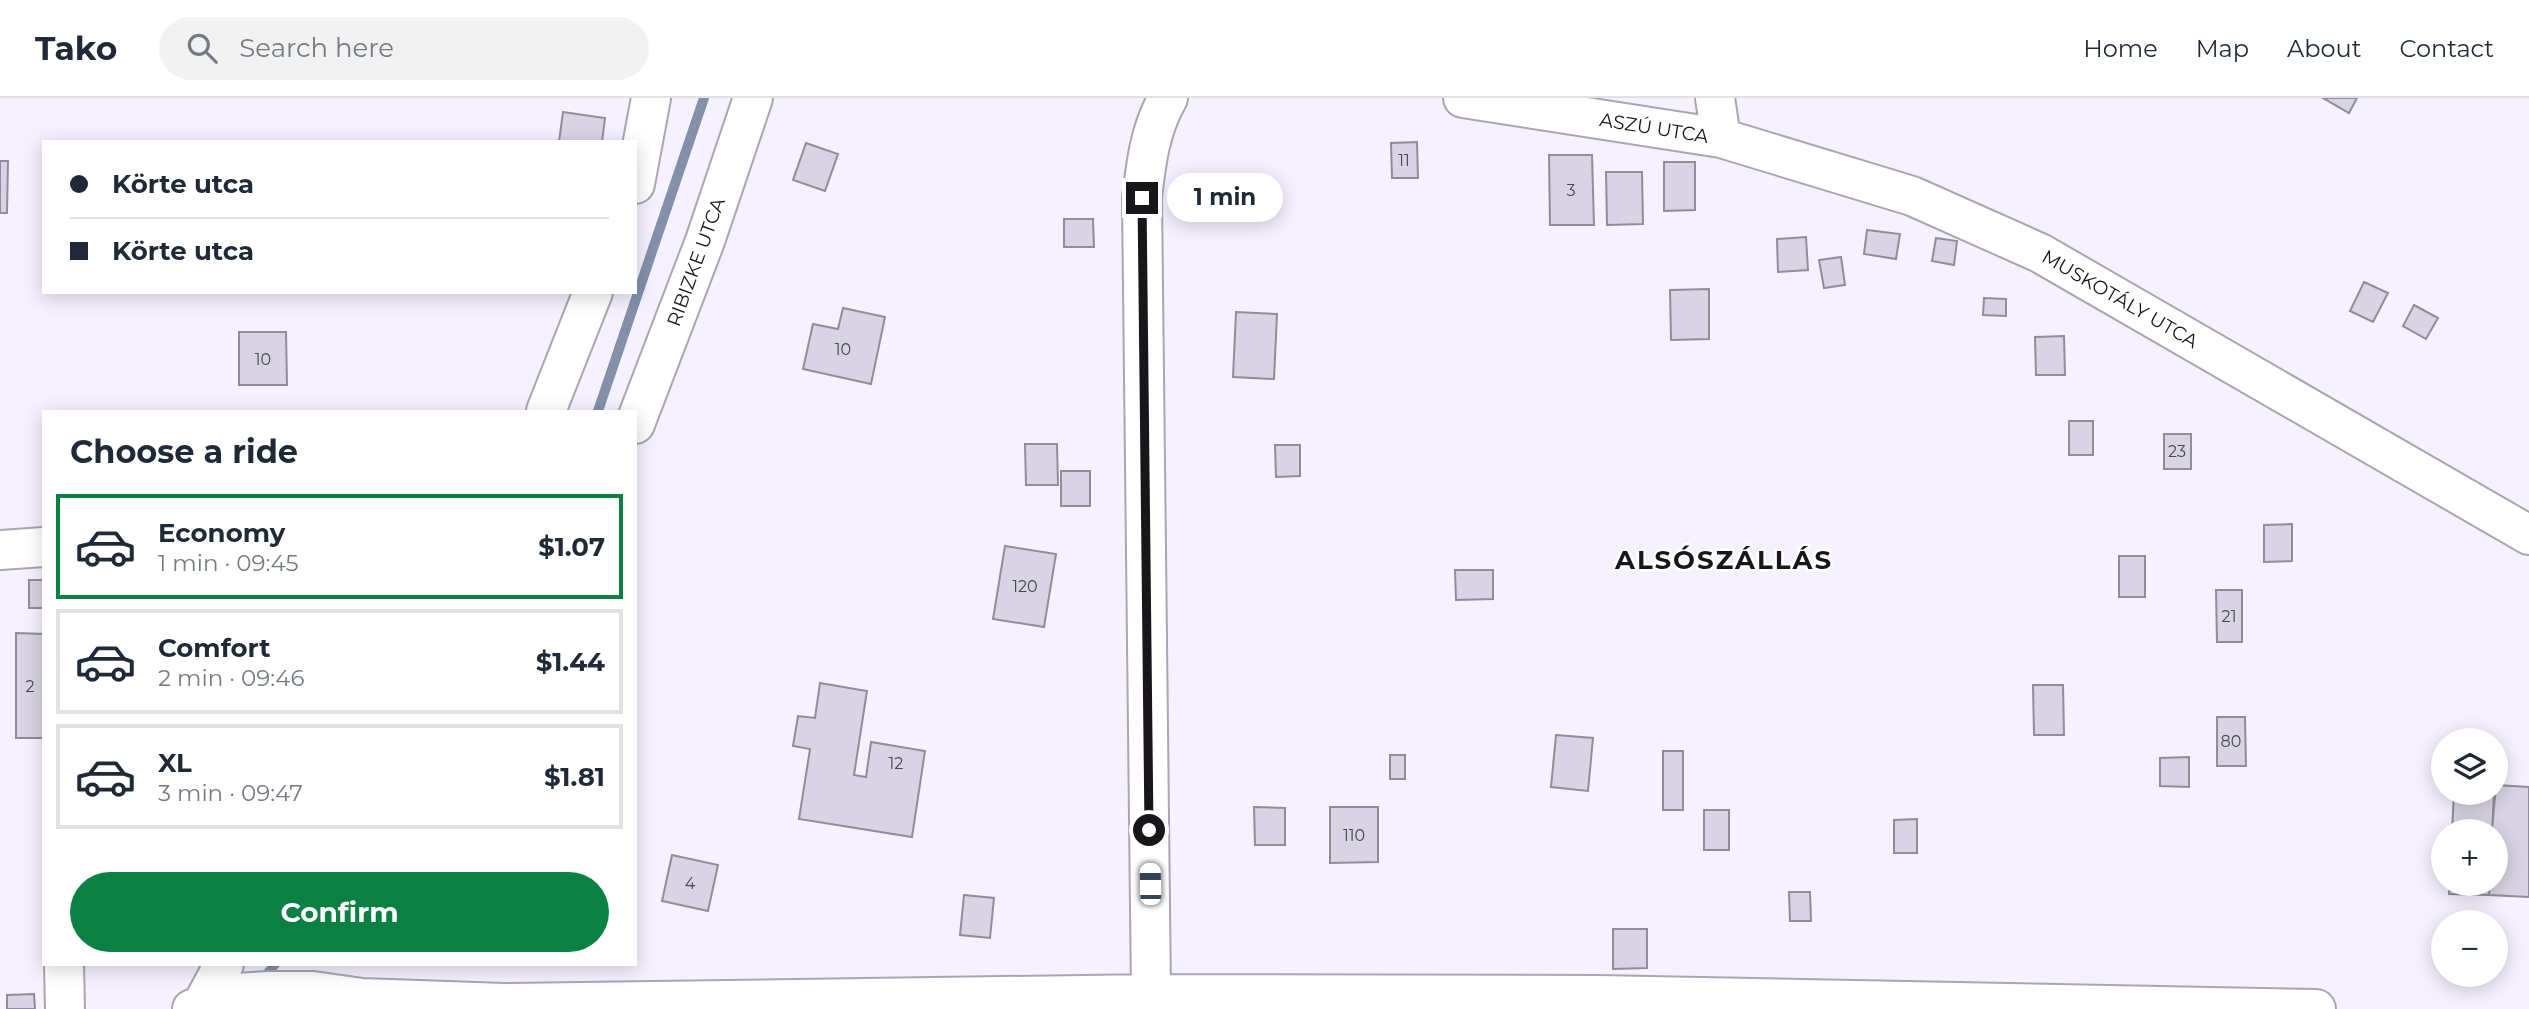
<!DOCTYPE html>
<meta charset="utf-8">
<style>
body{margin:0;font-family:Montserrat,sans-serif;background:#f2f2f3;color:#1f2937;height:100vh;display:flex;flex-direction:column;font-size:26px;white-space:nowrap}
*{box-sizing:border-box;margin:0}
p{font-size:23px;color:#747a83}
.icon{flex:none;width:38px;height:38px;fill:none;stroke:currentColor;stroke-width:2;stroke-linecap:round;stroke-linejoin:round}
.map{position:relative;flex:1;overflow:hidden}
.panel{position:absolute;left:42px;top:312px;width:595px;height:556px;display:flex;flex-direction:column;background:#fff;border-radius:0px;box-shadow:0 4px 18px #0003}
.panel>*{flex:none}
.hud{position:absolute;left:42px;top:42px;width:595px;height:154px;border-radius:0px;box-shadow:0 4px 18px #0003;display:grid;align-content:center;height:154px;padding:0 28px;background:#fff}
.tools{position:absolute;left:2431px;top:630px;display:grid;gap:14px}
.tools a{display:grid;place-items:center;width:77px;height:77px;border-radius:50%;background:#fff;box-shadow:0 4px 18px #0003;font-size:35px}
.end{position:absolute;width:32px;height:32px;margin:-16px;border:9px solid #18161b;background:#fff;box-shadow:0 0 0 4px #fff}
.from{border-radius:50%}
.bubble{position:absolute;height:49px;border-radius:24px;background:#fff;box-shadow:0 4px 18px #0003;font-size:23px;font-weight:700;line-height:49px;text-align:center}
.car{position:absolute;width:21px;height:42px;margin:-21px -10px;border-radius:9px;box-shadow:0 0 5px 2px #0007;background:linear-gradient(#fff 24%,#345 0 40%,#fff 0 76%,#345 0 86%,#fff 0)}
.hud b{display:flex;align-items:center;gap:24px;height:66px;font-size:26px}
.hud b+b{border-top:2px solid #e0e1e3}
.hud i{width:18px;height:18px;background:#1f2937}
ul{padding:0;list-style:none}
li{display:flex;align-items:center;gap:21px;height:105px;margin:0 14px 10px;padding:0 14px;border:4px solid #e0e1e3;border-radius:0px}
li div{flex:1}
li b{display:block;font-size:26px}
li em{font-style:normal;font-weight:700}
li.on{border-color:#0b8043}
li>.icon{width:63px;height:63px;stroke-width:1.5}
h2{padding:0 28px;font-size:32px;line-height:84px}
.button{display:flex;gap:14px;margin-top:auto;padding:14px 28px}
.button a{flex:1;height:80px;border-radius:42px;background:#0b8043;color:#fff;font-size:28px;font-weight:700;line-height:80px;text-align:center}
header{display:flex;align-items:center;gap:42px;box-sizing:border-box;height:98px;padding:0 35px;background:#fff;border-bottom:2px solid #e0e1e3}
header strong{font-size:33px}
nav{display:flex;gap:38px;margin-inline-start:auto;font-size:24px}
.search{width:490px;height:63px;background:#f2f2f3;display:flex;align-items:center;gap:18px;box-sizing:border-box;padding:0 24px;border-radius:38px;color:#747a83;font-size:26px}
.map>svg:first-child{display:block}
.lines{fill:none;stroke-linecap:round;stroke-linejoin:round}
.stream{stroke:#8490aa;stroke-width:10}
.building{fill:#d9d4e4;stroke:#918c9b;stroke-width:2}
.minor-casing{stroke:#aaa5b4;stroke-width:42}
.minor{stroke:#fff;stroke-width:38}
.route{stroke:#18161b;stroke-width:9}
.labels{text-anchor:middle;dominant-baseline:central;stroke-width:5;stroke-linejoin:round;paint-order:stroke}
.number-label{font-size:16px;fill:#48464d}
.street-label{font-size:19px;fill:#18161b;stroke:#fff}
.district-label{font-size:26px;font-weight:bold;letter-spacing:2px;fill:#18161b;stroke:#fff}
</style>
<header>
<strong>Tako</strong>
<div class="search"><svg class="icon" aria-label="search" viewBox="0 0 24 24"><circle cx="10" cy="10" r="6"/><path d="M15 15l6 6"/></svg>Search here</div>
<nav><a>Home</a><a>Map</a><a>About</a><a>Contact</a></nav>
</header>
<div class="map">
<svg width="2529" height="911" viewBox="0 0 2529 911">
<rect width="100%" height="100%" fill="#f5f1fe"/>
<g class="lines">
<path class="stream" d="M598,313L704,0
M262,883L275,866"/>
</g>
<path class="building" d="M2323,0H2357L2349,15Z
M563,14L605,20L602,44H559Z
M1417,44L1418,80H1392L1391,45Z
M806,45L838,56L825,93L793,82Z
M1549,57H1592L1594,127H1550Z
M0,63H8L7,115H0Z
M1664,64H1695V112L1664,113Z
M1606,74H1642L1643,126L1607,127Z
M1064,121H1093L1094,149H1064Z
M1867,132L1900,136L1896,161L1864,156Z
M1806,139L1808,172L1778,174L1777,141Z
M1936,140L1957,143L1954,167L1932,163Z
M1841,159L1845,187L1824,190L1819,162Z
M2364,184L2388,195L2373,224L2350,213Z
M1709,191V241L1671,242L1670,192Z
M1984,200L2006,201V218L1983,217Z
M2414,207L2438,220L2426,241L2403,228Z
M843,210L885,219L871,286L803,271L813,226L838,231Z
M1236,214L1277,216L1274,281L1233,279Z
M239,234H286L287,287H239Z
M2064,238L2065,277H2036L2035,239Z
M2069,323H2093V357H2069Z
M2164,336H2191V371H2164Z
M1025,346H1057L1058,387H1026Z
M1275,347H1300V378L1276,379Z
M1061,373H1090V408H1061Z
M2292,426V463L2264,464V427Z
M1005,448L1056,456L1044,529L993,521Z
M2119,458H2145V499H2119Z
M1455,472H1493V501L1456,502Z
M29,482H44V510H29Z
M2216,492H2242V544H2217Z
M16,535L44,536V640H16Z
M820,585L867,593L854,677L866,679L871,644L925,653L912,739L799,721L810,651L793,648L798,618L815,620Z
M2033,587H2063L2064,637H2034Z
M2217,619H2245L2246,668H2217Z
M1556,637L1593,640L1588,693L1551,689Z
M1663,653H1683V712H1663Z
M1390,657H1405V681H1390Z
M2189,659V689L2160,688V660Z
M2496,687L2529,689V799L2489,797L2490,786H2496V733H2492Z
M2454,695H2494L2492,733H2452Z
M1254,709L1285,710V747H1255Z
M1330,709H1378V764L1330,765Z
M1704,712H1729V752H1704Z
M1917,721V755H1894V722Z
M672,757L718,767L708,813L662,803Z
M2450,786H2490L2489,797L2449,796Z
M1789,794H1810L1811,823H1790Z
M964,797L994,800L990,840L960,837Z
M1613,831H1647V870L1613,871Z
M34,896L35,911H7V897Z"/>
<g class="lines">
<defs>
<path id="minor" d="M1463,0L1721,40L1912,98L2040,155L2529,437
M1715,0L1721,40
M635,86L651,0
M546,313L593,194
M635,326L705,143L753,0
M0,452L44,449
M64,866L65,911
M1151,896L1142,100C1146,65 1150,31 1168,0
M203,905L224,866
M192,911L235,895L269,893H313L362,900L504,905L1151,896L1597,897L2316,911"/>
</defs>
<use href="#minor" class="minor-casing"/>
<use href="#minor" class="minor"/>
</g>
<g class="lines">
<path class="route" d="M1142,100L1149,732"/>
</g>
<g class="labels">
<g class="number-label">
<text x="1404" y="62">11</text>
<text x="1571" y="92">3</text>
<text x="843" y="251">10</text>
<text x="263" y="261">10</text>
<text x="2177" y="353">23</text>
<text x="1025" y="488">120</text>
<text x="2229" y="518">21</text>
<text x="30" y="588">2</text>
<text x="2231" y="643">80</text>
<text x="896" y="665">12</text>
<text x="1354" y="737">110</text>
<text x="690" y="785">4</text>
</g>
<g class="street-label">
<text transform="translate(1654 30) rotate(9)">ASZÚ UTCA</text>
<text transform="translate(696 164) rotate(-70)">RIBIZKE UTCA</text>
<text transform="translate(2120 201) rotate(30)">MUSKOTÁLY UTCA</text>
</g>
<g class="district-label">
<text x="1724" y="462">ALSÓSZÁLLÁS</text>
</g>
</g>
</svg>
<div class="tools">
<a><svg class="icon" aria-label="layers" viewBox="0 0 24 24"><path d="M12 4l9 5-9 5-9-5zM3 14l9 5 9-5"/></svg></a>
<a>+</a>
<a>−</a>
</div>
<i class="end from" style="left:1149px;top:732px"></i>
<i class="end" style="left:1142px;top:100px"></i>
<div class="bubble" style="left:1167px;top:75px;width:116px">1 min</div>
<i class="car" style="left:1150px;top:786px;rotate:359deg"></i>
<div class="hud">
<b><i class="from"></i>Körte utca</b>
<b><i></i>Körte utca</b>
</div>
<section class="panel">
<h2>Choose a ride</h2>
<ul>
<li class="on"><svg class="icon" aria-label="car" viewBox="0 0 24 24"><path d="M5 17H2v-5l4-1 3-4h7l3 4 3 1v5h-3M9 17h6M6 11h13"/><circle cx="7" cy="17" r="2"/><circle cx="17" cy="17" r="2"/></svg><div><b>Economy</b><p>1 min · 09:45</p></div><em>$1.07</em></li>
<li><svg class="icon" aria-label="car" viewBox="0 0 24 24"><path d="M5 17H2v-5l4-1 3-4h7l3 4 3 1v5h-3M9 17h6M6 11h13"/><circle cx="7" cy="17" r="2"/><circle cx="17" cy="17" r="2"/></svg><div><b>Comfort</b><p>2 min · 09:46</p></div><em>$1.44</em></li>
<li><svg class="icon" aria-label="car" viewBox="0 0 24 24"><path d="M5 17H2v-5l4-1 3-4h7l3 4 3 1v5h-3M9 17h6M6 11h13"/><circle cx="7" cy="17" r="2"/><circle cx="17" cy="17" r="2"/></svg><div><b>XL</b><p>3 min · 09:47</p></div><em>$1.81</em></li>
</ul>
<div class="button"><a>Confirm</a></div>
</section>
</div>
